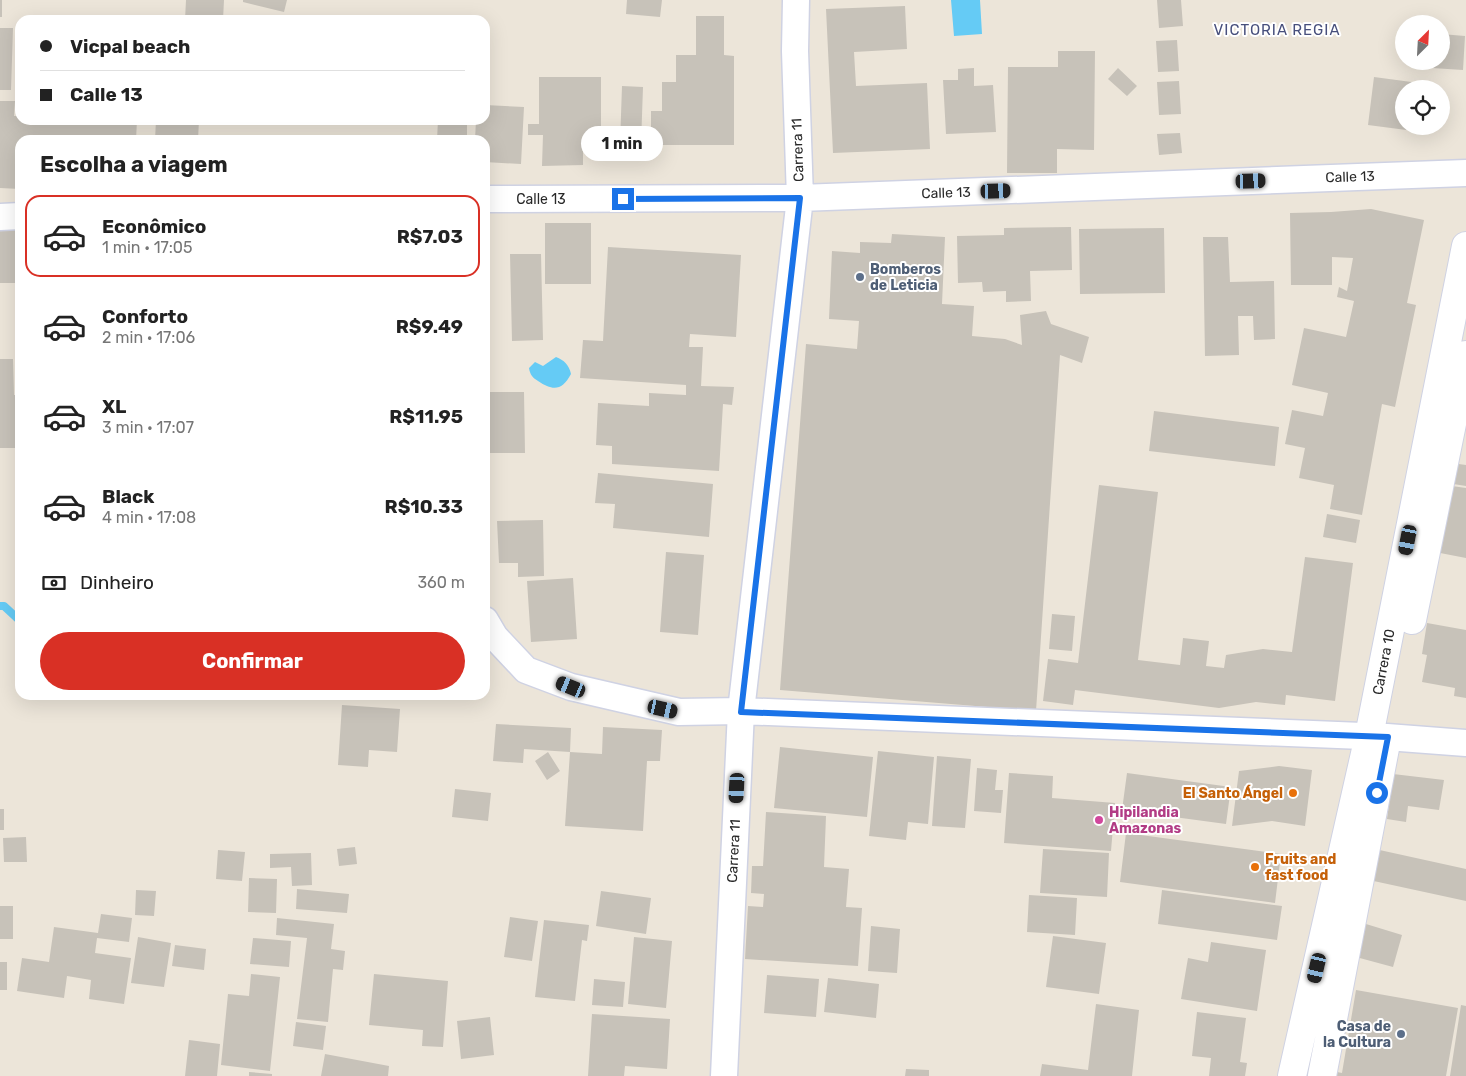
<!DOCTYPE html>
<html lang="pt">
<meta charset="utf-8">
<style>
body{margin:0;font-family:Rubik,sans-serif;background:#f6f6f6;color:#222;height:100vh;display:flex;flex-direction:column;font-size:19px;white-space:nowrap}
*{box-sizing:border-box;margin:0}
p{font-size:16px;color:#767676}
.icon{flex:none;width:28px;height:28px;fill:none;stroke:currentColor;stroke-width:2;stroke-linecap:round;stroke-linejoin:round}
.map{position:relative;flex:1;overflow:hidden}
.drawer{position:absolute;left:15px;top:135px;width:475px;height:565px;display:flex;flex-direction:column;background:#fff;border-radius:15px;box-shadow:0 5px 20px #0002}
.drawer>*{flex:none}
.hud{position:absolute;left:15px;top:15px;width:475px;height:110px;border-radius:15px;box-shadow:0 5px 20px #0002;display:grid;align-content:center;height:110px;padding:0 25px;background:#fff}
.needle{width:32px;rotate:24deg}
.buttons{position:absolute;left:1395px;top:15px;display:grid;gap:10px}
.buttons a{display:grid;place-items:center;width:55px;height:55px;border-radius:50%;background:#fff;box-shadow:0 5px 20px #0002;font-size:25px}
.end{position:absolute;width:22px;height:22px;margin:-11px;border:6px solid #1a73e8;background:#fff;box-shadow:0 0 0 2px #fff}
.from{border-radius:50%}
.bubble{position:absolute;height:35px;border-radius:18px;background:#fff;box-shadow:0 5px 20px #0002;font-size:16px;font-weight:700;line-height:35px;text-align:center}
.car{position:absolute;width:15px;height:30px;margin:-15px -8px;border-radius:6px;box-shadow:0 0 4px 1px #0007;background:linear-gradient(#222 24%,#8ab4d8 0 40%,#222 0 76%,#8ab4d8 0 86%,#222 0)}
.hud b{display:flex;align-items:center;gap:18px;height:48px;font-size:19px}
.hud b+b{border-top:1px solid #e0e0e0}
.hud i{width:12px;height:12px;background:#222}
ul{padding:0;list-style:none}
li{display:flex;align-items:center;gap:15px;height:82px;margin:0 10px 8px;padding:0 15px;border:2px solid transparent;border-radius:15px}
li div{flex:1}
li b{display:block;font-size:19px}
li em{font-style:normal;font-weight:700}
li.current{border-color:#d93025}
li>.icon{width:45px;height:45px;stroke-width:1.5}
h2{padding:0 25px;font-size:22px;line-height:60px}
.pay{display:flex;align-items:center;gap:12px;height:55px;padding:0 25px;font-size:19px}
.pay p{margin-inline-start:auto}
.button{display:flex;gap:10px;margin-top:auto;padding:10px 25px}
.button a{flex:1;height:58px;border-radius:30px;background:#d93025;color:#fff;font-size:20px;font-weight:700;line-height:58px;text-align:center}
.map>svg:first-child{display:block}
.water{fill:#65cbf5}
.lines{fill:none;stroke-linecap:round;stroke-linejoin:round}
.stream{stroke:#65cbf5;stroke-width:8}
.building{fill:#c7c2b9}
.street-casing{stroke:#cfd2e3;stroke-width:29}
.secondary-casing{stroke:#cfd2e3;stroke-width:30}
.street{stroke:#fff;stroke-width:26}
.secondary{stroke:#fff;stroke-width:28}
.route{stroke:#1a73e8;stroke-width:6}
.service-dot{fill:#5c6f8a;stroke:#fff;stroke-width:2}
.food-dot{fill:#e8710a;stroke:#fff;stroke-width:2}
.hotel-dot{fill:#d1479c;stroke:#fff;stroke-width:2}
.labels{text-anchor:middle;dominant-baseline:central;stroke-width:4;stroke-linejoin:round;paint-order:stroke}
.street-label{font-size:14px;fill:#292929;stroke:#fff}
.service-label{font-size:14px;font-weight:bold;fill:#4e5e75;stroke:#fff;text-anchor:start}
.food-label{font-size:14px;font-weight:bold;fill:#c56008;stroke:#fff;text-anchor:end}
.hotel-label{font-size:14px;font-weight:bold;fill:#b23c85;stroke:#fff;text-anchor:start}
.neighbourhood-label{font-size:15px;letter-spacing:1px;fill:#474f7c;stroke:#fff}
</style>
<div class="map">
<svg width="1466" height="1076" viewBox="0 0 1466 1076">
<rect width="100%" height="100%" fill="#ece5d9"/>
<path class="water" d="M951,0H980L982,34L954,36Z
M556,357C564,360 569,365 571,374C562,391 553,391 538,381C533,378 530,375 529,368L535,362L543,366Z"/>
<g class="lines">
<path class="stream" d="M0,606H4L18,619H20"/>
</g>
<path class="building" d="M0,0H2V17H0Z
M186,0H224L223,20H185Z
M243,0H287L284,12L243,2Z
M627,0H662L660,17L626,14Z
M1157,0H1181L1183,26L1159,28Z
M905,6L907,49L854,52L856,86L927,83L930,149L833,153L826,9Z
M696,16H724V55L734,56V145H651V111H662V82H676V55H696Z
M0,28H13L11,90H0Z
M1441,34L1465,36L1463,70L1432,68L1433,61H1441Z
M1177,40L1179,71L1158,72L1156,41Z
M1058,51H1095L1094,150L1057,149V173H1007L1008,67H1058Z
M974,68V86L993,85L996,132L946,134L943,80H958V69Z
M1118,68L1137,86L1127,96L1108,79Z
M539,77H601V145H583V165L542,166L543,135H528V124H539Z
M1374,77L1419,83V89H1404V126H1414V131L1368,125Z
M1179,81L1181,114L1159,115L1157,82Z
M622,86L643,87L641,144H620Z
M0,101H15L14,116H20V120H137L136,140H20V189L0,188Z
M485,105L524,107L521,164L485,162V140H475L476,120H485Z
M156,120H199L198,140H155Z
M438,120H467V140H437Z
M1180,133L1182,153L1159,155L1157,134Z
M1371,209L1424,220L1407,303L1416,305L1395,407L1382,404L1362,515L1330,509L1334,485L1299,478L1305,448L1285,444L1292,410L1323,416L1328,393L1292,385L1304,328L1346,337L1354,301L1337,297L1339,287L1347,291L1353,258L1332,257V285H1291L1290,213L1331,212Z
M0,221H20V283H0Z
M545,223H591V284H545Z
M1071,227L1072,270L1030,271L1031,301L1006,302V291L983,292L982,282L958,283L957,236L1004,235V228Z
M1164,228L1165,293L1080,294L1079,229Z
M892,234L945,237L942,304L974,306L972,336L1005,339L1022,345L1020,315L1046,311L1051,324L1089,337L1082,363L1060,355L1036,711L780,690L806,344L857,349L859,321L829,319L832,251L860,253V242L891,243Z
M1203,237H1228L1230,282L1274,281L1275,339L1254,340L1253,316H1238L1239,355L1205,356Z
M608,247L741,255L736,337L690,334L689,347H703L701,386L734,387L732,405L723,404L719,471L612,464V446L596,445L598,403L649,406V393L686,395V385L580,378L583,340L603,341Z
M510,254H541L543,340L512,341Z
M0,359H13L14,395H20V448H0Z
M485,392H524L525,453H485Z
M1154,411L1279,427L1275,466L1149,451Z
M1451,463L1466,465V486L1447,483Z
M598,473L713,484L709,537L613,528L615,504L595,503Z
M1099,485L1158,492L1138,660L1180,665L1183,638L1209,641L1206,666L1224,668L1226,655L1263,649L1292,652L1305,557L1353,563L1335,701L1286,695L1285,705L1256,702L1219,708L1075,690L1073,705L1043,701L1048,659L1078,663Z
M1445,485L1466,488V558L1435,552Z
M1327,514L1360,520L1356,543L1323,537Z
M543,520L544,576L518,577V563H499L497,521Z
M666,552L704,555L698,635L660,632Z
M573,578L577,639L531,642L527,581Z
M1052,614L1075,616L1072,651L1049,649Z
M1427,623L1466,630V698L1454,696L1455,688L1422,682L1427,655L1422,654Z
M342,705L400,709L397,752L369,750L368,767L338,765Z
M496,724L571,728L570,752L524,749L523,763L493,761Z
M603,727L662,730L660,761H647L643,831L565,826L570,752L602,754Z
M780,747L873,757L867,817L774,808Z
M878,751L934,757L928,824L908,822L906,840L869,836Z
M548,752L560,771L547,780L535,761Z
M937,756L971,759L965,828L932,826Z
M1279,766L1312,770L1305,826L1272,821L1232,826L1239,771Z
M977,768L997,770L995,790H1003L1001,813L974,811Z
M1009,773L1053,776L1052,798L1115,803L1111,851L1004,843Z
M1127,773L1231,787L1226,824L1122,810Z
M1393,774L1444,780L1439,810L1408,806L1406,822L1387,819Z
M455,789L491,793L488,821L452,817Z
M0,809H4V830H0Z
M766,812L826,816L824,867L849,869L846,907L862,908L858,966L745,959L748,906L763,907L764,894L751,893L752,866H763Z
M1126,833L1281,854L1275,903L1120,882Z
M26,837L27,862H4L3,838Z
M355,847L357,864L339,866L337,849Z
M1043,849L1109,853L1107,897L1040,893Z
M1375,849L1466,869V901L1369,880Z
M218,850L245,852L242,881L216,879Z
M311,853L312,885L292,886L291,867L270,868V854Z
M249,878L277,879L276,913L248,912Z
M297,889L349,894L347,913L296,909Z
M136,890L156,891L154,916L135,915Z
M1162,890L1282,906L1277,940L1158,924Z
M601,891L651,898L646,934L596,926Z
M1029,895L1077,898L1075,935L1027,932Z
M0,906H13V939H0Z
M101,914L132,918L129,942L97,938L95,953L131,958L124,1004L89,999L91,980L67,976L64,998L17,991L22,958L49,962L54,927L98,933Z
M510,917L538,921L532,961L504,957Z
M277,918L334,924L331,949L345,951L343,970L333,969L328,1022L297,1019L307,938L276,935Z
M544,920L589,925L587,941L582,940L575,1001L535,997Z
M1366,924L1402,935L1393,967L1356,957Z
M871,926L900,929L897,973L868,971Z
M1053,936L1106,943L1099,994L1046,987Z
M138,937L171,943L164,987L131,983Z
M634,937L672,941L666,1008L628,1004Z
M253,938L291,941L289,967L250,964Z
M1211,942L1266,950L1257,1011L1181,999L1188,958L1208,962Z
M175,945L206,949L204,970L172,966Z
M0,962H7V990H0Z
M251,974L280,977L270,1071L221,1065L228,994L249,996Z
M374,974L448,981L443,1047L422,1046L423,1030L369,1025Z
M767,975L819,979L816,1017L764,1013Z
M828,978L879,984L876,1018L824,1012Z
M594,979L625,982L623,1007L592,1005Z
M1356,990L1458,1008L1446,1076H1331L1332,1071L1342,1073Z
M1096,1004L1139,1010L1132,1076H1040L1042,1064L1088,1070Z
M1461,1005L1466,1006V1076H1450Z
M1197,1012L1246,1018L1240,1062L1247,1063L1245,1076H1209L1211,1058L1192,1056Z
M592,1014L670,1019L667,1069L625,1066L624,1076H588Z
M490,1017L494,1055L461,1059L457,1021Z
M296,1022L326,1026L323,1050L293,1046Z
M189,1040L220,1044L217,1076H185Z
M325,1054L389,1066L388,1076H321Z
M906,1069L929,1070V1076H905Z
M249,1072L272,1074V1076H249Z"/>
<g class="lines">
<defs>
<path id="street" d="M485,199L800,198L1466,173
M0,217L20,216
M485,620L495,637L526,670L571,687L679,712L741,711L1387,737L1466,743
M724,1076L741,711L800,198L795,51L796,0"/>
<path id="secondary" d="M1412,620L1466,355
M1292,1076L1369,736L1466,246
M1322,1076L1386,743"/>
</defs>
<use href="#street" class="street-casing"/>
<use href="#secondary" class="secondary-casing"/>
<use href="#street" class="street"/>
<use href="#secondary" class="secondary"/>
</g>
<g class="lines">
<path class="route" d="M623,199L800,198L741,712L1388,737L1377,793"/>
</g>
<g class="service-dot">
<circle cx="860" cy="277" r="5"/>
<circle cx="1401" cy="1034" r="5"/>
</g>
<g class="food-dot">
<circle cx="1293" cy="793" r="5"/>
<circle cx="1255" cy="867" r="5"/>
</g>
<circle class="hotel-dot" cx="1099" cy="820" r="5"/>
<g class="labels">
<g class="street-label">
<text transform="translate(798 150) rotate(-92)">Carrera 11</text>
<text transform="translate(1350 177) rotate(-2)">Calle 13</text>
<text transform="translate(946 193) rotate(-2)">Calle 13</text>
<text x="541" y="199">Calle 13</text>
<text transform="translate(1384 662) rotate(-79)">Carrera 10</text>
<text transform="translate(734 851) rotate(-87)">Carrera 11</text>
</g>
<g class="service-label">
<text x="870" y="269">Bomberos<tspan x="870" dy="16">de Leticia</tspan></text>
<text x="1391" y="1026" text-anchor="end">Casa de<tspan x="1391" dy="16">la Cultura</tspan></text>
</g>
<g class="food-label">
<text x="1283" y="793">El Santo Ángel</text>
<text x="1265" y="859" text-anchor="start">Fruits and<tspan x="1265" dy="16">fast food</tspan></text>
</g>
<g class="hotel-label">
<text x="1109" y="812">Hipilandia<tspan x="1109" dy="16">Amazonas</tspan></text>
</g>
<g class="neighbourhood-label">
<text x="1277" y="30">VICTORIA REGIA</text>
</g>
</g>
</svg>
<div class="buttons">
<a><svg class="needle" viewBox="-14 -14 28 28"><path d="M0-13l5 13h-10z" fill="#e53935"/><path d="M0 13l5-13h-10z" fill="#767676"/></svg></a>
<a><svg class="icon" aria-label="locate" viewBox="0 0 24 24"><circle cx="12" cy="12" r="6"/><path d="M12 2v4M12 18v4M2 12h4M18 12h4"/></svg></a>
</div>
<i class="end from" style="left:1377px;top:793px"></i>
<i class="end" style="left:623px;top:199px"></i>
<div class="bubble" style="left:581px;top:126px;width:82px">1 min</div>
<i class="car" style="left:1251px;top:181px;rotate:88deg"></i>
<i class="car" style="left:996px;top:191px;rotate:88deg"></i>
<i class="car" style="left:1408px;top:540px;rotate:191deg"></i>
<i class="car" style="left:571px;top:687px;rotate:292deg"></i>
<i class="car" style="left:663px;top:709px;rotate:103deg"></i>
<i class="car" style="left:737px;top:788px;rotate:183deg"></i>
<i class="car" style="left:1317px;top:968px;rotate:193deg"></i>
<div class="hud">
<b><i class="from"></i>Vicpal beach</b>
<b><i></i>Calle 13</b>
</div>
<section class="drawer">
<h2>Escolha a viagem</h2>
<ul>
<li class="current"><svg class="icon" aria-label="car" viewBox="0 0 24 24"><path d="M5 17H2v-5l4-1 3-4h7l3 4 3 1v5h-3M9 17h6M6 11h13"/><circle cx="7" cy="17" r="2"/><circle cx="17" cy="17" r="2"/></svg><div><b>Econômico</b><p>1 min · 17:05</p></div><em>R$7.03</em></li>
<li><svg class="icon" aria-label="car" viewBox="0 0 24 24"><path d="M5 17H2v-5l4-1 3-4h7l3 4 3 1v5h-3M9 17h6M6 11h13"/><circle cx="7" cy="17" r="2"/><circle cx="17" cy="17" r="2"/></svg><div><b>Conforto</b><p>2 min · 17:06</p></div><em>R$9.49</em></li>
<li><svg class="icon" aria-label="car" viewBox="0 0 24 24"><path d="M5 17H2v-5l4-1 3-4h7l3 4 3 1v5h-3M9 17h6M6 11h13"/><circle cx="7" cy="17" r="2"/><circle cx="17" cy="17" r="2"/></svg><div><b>XL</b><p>3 min · 17:07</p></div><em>R$11.95</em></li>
<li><svg class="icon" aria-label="car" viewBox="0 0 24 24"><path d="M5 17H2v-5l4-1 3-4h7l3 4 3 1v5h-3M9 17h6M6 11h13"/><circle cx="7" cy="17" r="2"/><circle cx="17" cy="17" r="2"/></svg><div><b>Black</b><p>4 min · 17:08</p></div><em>R$10.33</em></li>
</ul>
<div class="pay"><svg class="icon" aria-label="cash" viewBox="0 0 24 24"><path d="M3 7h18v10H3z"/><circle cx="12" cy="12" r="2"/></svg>Dinheiro<p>360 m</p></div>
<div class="button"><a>Confirmar</a></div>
</section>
</div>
